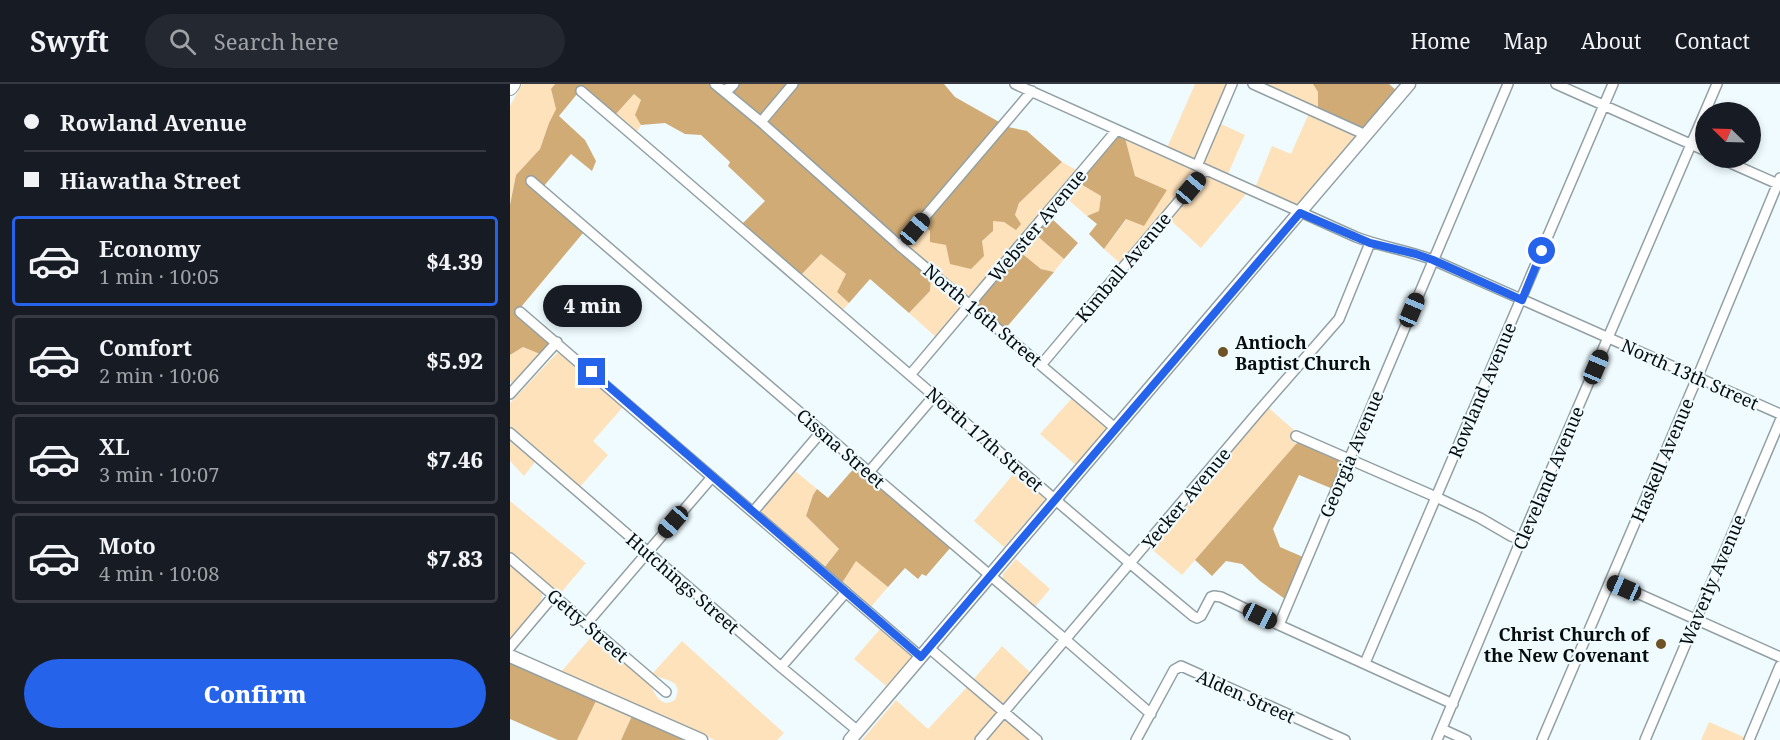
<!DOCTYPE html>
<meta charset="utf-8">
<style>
body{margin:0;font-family:"Noto Serif",serif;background:#242831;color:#f1f3f6;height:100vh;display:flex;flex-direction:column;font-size:22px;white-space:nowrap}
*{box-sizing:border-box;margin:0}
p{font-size:20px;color:#9ea1a6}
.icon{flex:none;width:33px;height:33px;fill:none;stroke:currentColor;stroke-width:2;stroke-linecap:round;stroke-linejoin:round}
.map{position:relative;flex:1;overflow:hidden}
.sheet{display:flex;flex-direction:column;background:#171b24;width:510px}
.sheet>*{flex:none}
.hud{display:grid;align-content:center;height:132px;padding:0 24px;background:#171b24}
.needle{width:39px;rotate:293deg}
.buttons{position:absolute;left:1185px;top:18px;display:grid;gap:12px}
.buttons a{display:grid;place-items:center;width:66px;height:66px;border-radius:50%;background:#171b24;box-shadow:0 3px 9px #0003;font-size:30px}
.end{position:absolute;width:27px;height:27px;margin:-14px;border:8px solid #2563eb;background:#fff;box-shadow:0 0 0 3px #fff}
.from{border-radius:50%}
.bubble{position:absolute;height:42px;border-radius:21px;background:#171b24;box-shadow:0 3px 9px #0003;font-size:20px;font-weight:800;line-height:42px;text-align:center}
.car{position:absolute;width:18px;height:36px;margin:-18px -9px;border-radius:8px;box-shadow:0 0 4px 2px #0007;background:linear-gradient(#222 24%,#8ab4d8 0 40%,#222 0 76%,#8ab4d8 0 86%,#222 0)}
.hud b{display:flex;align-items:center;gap:21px;height:57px;font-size:22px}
.hud b+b{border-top:2px solid #363941}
.hud i{width:15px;height:15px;background:#f1f3f6}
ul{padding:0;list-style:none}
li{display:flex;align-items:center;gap:18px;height:90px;margin:0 12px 9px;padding:0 12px;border:3px solid #363941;border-radius:6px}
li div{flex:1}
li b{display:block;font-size:22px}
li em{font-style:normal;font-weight:800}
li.active{border-color:#2563eb}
li>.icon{width:54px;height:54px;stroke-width:1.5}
.action{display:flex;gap:12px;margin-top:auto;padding:12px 24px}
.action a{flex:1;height:69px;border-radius:36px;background:#2563eb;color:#fff;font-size:24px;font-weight:800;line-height:69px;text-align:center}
header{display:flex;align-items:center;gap:36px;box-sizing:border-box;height:84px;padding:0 30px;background:#171b24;border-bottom:2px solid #363941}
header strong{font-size:28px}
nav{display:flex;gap:33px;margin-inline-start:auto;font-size:21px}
.search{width:420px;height:54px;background:#242831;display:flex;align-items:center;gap:15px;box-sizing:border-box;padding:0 21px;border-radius:33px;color:#9ea1a6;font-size:22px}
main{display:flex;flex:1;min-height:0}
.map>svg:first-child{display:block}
.green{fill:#fee2bc}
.forest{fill:#d0ab75}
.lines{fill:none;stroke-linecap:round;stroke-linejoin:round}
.minor-casing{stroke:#92a0a4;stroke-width:12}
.major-casing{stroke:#92a0a4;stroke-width:15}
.highway-casing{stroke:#92a0a4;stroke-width:16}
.minor{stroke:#fff;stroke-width:9}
.major{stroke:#fff;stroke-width:12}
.highway{stroke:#fff;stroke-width:14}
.route{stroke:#2563eb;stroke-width:8}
.poi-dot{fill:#6f5225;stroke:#effbff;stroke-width:2}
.labels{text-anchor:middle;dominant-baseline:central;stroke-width:4.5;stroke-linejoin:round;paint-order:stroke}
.street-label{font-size:18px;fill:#070c0e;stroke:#effbff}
.poi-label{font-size:18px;font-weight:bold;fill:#070c0e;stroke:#effbff;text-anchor:start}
</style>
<header>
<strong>Swyft</strong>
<div class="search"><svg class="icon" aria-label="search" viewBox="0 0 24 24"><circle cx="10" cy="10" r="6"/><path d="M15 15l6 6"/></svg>Search here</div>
<nav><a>Home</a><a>Map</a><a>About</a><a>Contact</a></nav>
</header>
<main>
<section class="sheet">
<div class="hud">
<b><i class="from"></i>Rowland Avenue</b>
<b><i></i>Hiawatha Street</b>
</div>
<ul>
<li class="active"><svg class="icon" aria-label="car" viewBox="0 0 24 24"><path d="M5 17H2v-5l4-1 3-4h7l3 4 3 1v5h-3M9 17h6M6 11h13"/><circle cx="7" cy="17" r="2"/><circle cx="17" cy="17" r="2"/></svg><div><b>Economy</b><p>1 min · 10:05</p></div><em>$4.39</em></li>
<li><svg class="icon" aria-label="car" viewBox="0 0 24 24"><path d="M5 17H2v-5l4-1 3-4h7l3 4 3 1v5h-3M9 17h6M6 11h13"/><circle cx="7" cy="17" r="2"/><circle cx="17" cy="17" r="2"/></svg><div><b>Comfort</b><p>2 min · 10:06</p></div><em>$5.92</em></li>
<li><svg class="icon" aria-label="car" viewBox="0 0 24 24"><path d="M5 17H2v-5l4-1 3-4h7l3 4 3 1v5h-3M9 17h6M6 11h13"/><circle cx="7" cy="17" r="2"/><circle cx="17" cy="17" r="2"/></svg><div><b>XL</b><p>3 min · 10:07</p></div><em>$7.46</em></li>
<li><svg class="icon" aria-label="car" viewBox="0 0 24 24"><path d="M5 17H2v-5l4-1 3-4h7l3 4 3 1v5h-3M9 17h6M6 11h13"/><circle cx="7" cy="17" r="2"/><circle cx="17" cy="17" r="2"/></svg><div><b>Moto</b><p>4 min · 10:08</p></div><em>$7.83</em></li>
</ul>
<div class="action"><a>Confirm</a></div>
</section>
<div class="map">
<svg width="1270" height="656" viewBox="0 0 1270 656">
<rect width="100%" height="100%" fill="#effbff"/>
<path class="green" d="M12,0H45L41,5L46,25L39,39L30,65L6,91L0,121V22Z
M685,0H717L686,73L683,75L657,64Z
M753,0H803L808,8V25Z
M124,10L131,16L126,31L131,41L126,49L105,31Z
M799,29L844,51V55L789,121H786L745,104L762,62L781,70Z
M709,39L735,51L717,92L694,81L693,79Z
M615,54L686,87V91L611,180L594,165L617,135L657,106L625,92Z
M552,78L568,87L460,215L398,162L399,159L414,141L420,147L472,157L483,147V136L494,138L505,131L509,119Z
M699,92L737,109L691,164L659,135L696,93Z
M569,99L591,112L589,127L577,132L556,114Z
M526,151L554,175L544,188L531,185L510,168Z
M311,170L336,190L327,208L339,219L332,227L291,191Z
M421,192L454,220L452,224L427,254L399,229L420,207Z
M13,263L30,270L4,301L0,297V271Z
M47,269L51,270L113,323L83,357L98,371L69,404L0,344V319Z
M563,313L598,345L567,382L530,350Z
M759,324L785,347L780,354L786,360L672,491L639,463Z
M0,357L25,378L14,392L0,377Z
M284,386L307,405L303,411L296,432L329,465L314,484L250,429V425Z
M506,387L535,413L533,418L494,463L464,437Z
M0,417L76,479L49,511L0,469Z
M506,475L540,505L524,524L492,496L493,490Z
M346,477L378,503L360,524L332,499Z
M0,480L32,508C35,521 9,544 0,555Z
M371,544L401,571V574L376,602L344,575Z
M83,551L137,596C144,605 145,616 156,619C162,618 166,617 167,610C171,595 151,596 142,590L172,557L274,649L267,656H205L50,589Z
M492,562L522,590L496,622H492L463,596Z
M457,603L487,629L466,656H352L386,616L418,645Z
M86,617L122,632L111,656H67Z
M493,636H497L519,656H476Z
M1199,638L1236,654L1235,656H1191Z"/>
<path class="forest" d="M45,0H434L445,13L498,43L517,47L552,78L509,119L505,131L511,140L506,146L494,138L483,137V147L472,157L474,172L461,185L440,180L436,161L420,158V147L407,134L384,161L421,192L420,207L399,229L360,195L339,219L327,208L336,190L311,170L291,191L232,140L255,117L218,82L220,78L191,51L175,50L155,39L131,41L125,31L131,16L124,10L105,31L72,4L49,32L75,56L86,77L82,87L61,70L28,109L73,149L6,229L39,258L38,261L30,270L13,263L0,271V121L6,91L30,65L39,39L46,25L41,5Z
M803,0H879L887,7L856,43L850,44L808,25V8Z
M611,53L615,54L625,92L657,106L634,142L616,135L594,165L579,150L587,140L577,132L589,127L591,112L569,99L606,54Z
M540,133L568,159L554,175L526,151Z
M510,168L531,185L544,188L495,245L468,222V218Z
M790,357L832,376L833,380L823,405L789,391L763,445L770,463L793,473L775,515L750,497L732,480L716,477L702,492L685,476L786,360Z
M346,382L441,463L416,492L412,490L408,495L395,484L378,503L346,477L332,499L314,484L329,465L296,432L303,411L307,405L318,414Z
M0,579L86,617L67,656H48L0,635Z
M122,632L176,656H111Z"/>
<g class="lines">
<defs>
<path id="minor" d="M205,0L251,38L390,162L605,344
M505,0L846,153C871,163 898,166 923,176L1270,330
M743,0L856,51
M1046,0L1196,67
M212,6L220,4L224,0
M71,7C276,182 476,360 683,532L687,534L691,532L701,513L704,512L711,513L769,541L943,620
M251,38L283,0
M1209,74L1270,101
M687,82L722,0
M21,97L359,388L556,556L641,630
M390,162L522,7
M10,228L411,573
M531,281L695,86
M400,291L606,47
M0,310L47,258
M0,349L271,583L348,647
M786,352L926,413L970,434L1001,452L1011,456
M359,388L424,312
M243,428L312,347
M0,474L156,608
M1100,497L1270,573
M77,539L202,393
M769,541L998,0
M0,563L44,511
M419,564L527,656
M855,579L1103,0
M271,583L336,508
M932,645L956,656
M470,656L748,328L829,235L860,159
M626,656L664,586L671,582L835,656
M927,656L1011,456L1207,0
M1032,656L1190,287L1270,94
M1135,656L1270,337
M1239,656L1270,582"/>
<path id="major" d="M0,572L191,656
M340,656L899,0"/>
<path id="highway" d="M0,4L3,0"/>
</defs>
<use href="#minor" class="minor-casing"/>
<use href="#major" class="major-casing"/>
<use href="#highway" class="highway-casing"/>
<use href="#minor" class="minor"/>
<use href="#major" class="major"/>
<use href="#highway" class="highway"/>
</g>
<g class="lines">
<path class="route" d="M82,288L411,573L790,129L860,159L906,170L923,176L1012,216L1032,167"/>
</g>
<g class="poi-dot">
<circle cx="713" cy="268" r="6"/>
<circle cx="1151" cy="560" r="6"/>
</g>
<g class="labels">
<g class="street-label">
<text transform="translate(527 141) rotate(-50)">Webster Avenue</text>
<text transform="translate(613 183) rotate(-50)">Kimball Avenue</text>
<text transform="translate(473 231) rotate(40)">North 16th Street</text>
<text transform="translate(1180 290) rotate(24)">North 13th Street</text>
<text transform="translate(972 306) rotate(-67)">Rowland Avenue</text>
<text transform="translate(475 355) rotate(41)">North 17th Street</text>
<text transform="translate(331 364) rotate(41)">Cissna Street</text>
<text transform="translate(841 370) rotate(-67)">Georgia Avenue</text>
<text transform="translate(1152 376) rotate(-67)">Haskell Avenue</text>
<text transform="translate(1038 394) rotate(-67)">Cleveland Avenue</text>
<text transform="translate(676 414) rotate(-50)">Yecker Avenue</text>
<text transform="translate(1202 496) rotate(-67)">Waverly Avenue</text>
<text transform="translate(173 499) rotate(41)">Hutchings Street</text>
<text transform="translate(78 541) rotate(41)">Getty Street</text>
<text transform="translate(736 612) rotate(24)">Alden Street</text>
</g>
<g class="poi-label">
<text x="725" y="258">Antioch<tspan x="725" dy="21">Baptist Church</tspan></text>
<text x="1139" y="550" text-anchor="end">Christ Church of<tspan x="1139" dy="21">the New Covenant</tspan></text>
</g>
</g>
</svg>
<div class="buttons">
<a><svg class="needle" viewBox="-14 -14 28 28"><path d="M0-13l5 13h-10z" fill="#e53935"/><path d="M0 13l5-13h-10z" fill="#9ea1a6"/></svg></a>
</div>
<i class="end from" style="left:1032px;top:167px"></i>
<i class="end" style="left:82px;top:288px"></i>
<div class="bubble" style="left:33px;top:201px;width:99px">4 min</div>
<i class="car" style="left:681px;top:104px;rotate:40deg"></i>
<i class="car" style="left:405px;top:145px;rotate:40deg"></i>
<i class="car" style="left:902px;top:226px;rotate:23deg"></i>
<i class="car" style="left:1086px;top:283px;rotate:23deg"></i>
<i class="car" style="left:163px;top:438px;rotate:221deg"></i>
<i class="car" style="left:1114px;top:504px;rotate:294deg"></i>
<i class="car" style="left:750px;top:532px;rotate:116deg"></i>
</div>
</main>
